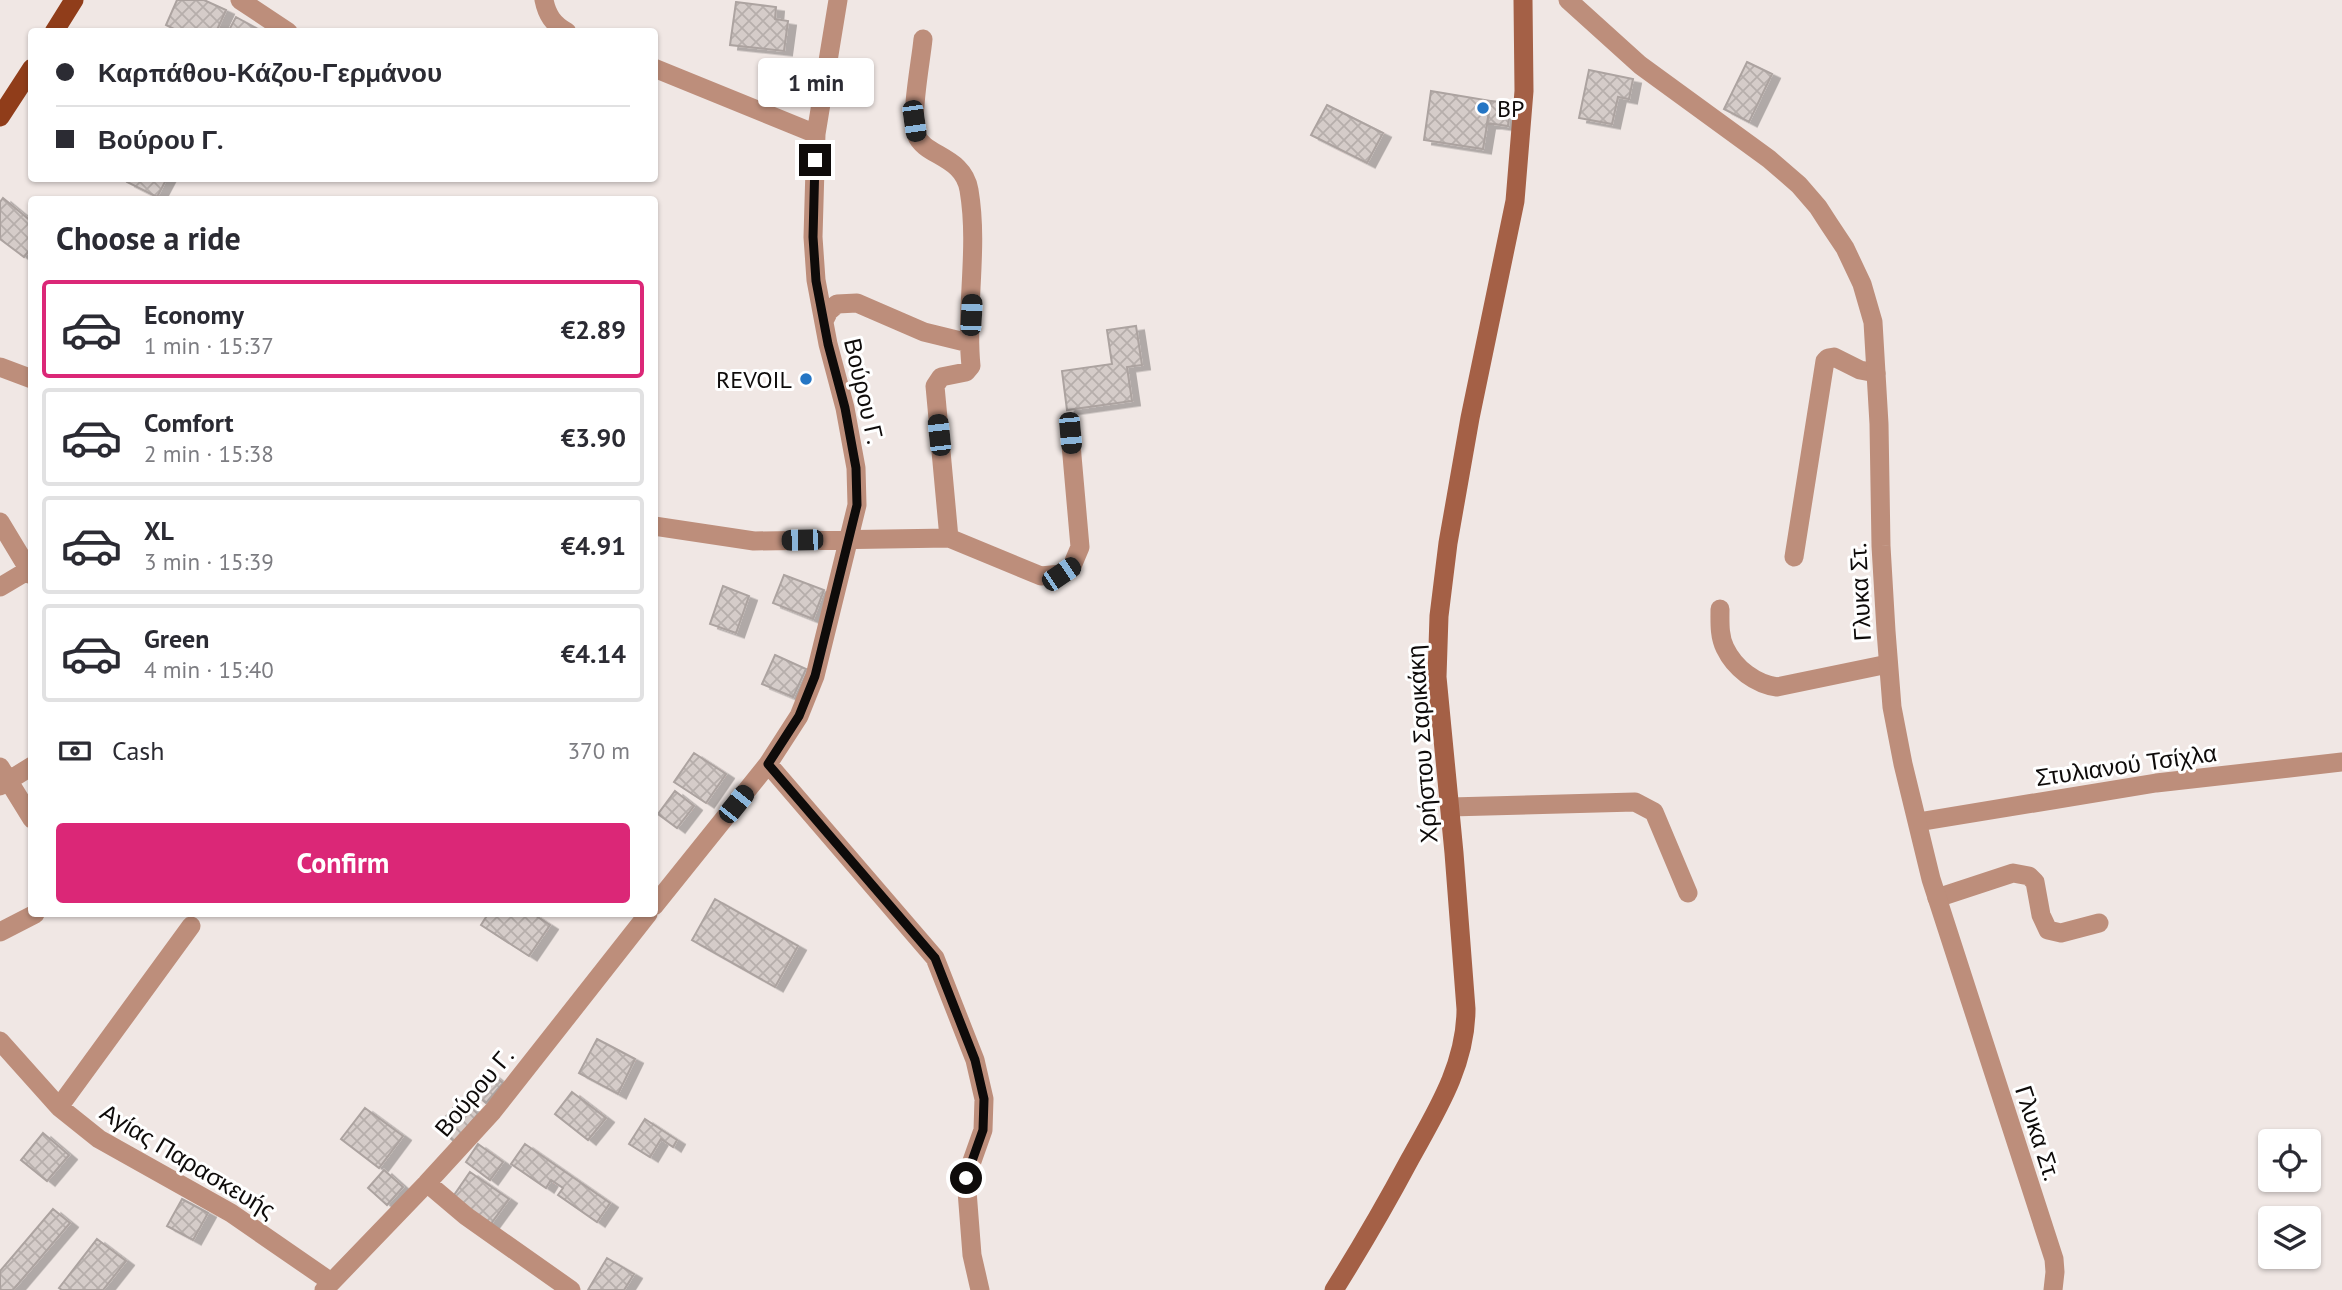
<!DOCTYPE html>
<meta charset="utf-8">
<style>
body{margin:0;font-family:"PT Sans",sans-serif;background:#f2f2f3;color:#2b2b33;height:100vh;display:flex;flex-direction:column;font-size:26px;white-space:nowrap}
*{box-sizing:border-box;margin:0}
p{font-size:23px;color:#7c7c81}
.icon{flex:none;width:38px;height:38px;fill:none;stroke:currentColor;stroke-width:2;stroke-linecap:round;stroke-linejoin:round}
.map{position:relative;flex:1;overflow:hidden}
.drawer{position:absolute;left:28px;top:196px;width:630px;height:721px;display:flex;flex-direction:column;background:#fff;border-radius:7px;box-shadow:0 2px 5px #0004}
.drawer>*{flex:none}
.hud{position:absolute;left:28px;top:28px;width:630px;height:154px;border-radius:7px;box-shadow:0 2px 5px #0004;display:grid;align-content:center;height:154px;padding:0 28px;background:#fff}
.fabs{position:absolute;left:2258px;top:1129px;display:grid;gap:14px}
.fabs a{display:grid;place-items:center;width:63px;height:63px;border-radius:7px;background:#fff;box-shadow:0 2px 5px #0004;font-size:35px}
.end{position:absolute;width:32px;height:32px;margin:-16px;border:9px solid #0e0b0a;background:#fff;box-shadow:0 0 0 4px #fff}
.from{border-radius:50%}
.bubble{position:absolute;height:49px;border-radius:7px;background:#fff;box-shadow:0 2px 5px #0004;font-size:23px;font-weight:700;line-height:49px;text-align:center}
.car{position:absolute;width:21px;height:42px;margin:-21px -10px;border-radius:9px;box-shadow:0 0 5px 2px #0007;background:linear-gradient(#222 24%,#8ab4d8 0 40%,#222 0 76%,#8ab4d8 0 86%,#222 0)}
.hud b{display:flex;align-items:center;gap:24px;height:66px;font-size:26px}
.hud b+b{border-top:2px solid #e1e1e2}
.hud i{width:18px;height:18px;background:#2b2b33}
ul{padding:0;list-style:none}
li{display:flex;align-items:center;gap:21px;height:98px;margin:0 14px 10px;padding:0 14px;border:4px solid #e1e1e2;border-radius:7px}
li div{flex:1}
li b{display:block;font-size:26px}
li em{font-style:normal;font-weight:700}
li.active{border-color:#db2777}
li>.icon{width:63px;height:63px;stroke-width:1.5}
h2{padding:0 28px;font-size:32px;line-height:84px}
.pay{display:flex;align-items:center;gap:18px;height:77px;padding:0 28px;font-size:26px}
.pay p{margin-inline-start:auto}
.cta{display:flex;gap:14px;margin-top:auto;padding:14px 28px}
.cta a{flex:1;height:80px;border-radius:7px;background:#db2777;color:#fff;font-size:28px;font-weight:700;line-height:80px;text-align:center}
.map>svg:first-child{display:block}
.building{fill:url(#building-cross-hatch);stroke:#aca3a0;stroke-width:2;filter:url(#shadow)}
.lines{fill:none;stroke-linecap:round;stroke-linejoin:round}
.minor{stroke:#bd8e7b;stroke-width:19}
.tertiary{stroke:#bd8e7b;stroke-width:19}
.secondary{stroke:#a46046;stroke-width:19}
.primary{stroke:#903d1a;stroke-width:19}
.route{stroke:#0e0b0a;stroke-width:9}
.poi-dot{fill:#2475c4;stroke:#fff;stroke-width:2.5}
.labels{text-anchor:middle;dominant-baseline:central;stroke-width:6;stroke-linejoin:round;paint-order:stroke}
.poi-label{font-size:24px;fill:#0e0b0a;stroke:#fff;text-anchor:start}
.street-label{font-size:24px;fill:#0e0b0a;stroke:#fff}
</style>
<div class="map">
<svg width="2342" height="1290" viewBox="0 0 2342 1290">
<defs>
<pattern id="building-cross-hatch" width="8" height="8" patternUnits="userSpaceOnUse" patternTransform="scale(1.75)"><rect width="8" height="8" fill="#d5ccc9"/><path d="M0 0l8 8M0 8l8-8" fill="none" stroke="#b6aeab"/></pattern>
<filter id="shadow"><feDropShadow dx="8" dy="4.5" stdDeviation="0" flood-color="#0004"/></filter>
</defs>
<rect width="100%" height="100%" fill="#f0e7e4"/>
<path class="building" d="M177,0H204L226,10L216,32H180L166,25Z
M736,2L776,7L775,19L788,21L784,51L730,45Z
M236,17L263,32H228Z
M1747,62L1772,74L1749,122L1724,109Z
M1589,70L1633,79L1629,99L1618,97L1612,124L1579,118Z
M1431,91L1491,101L1483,149L1424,140Z
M1491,101L1511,103L1508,126L1487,123Z
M1327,105L1383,133L1367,163L1311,135Z
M128,178H167L157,197L127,182Z
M3,198L32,222V247L24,257L0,239V202Z
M1136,326L1142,365L1127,367L1132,401L1067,410L1062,371L1112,364L1107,330Z
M784,575L824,590L813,619L773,603Z
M723,586L749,596L736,633L710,624Z
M775,655L806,669L793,697L762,684Z
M694,753L726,774L706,803L674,782Z
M675,791L694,806L677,828L658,814Z
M715,899L798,946L775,987L692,940Z
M481,914H533L550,925L529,956L481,925L486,917Z
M597,1039L635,1059L618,1094L579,1073Z
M489,1072L503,1083L486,1103L473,1092Z
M572,1092L606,1118L588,1140L555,1114Z
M461,1099L478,1114L455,1142L437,1127Z
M365,1108L403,1136L379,1168L341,1139Z
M645,1119L677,1140L673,1147L661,1139L650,1157L629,1144Z
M43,1133L69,1155L47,1181L21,1160Z
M478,1144L503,1162L490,1180L466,1162Z
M525,1144L610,1203L597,1222L558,1195L563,1188L551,1180L546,1188L511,1164Z
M384,1170L403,1187L387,1205L368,1188Z
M470,1172L509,1199L490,1225L452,1198Z
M182,1199L208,1213L193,1240L167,1226Z
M53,1209L70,1223L13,1290H0V1271Z
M97,1239L126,1261L103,1290H62L59,1288Z
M607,1258L634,1274L624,1290H588Z"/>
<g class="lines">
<path class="minor" d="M240,0L288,32
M544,0C547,15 553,24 567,32
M923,39C921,61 910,116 916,134C924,157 963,155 969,190C979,249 965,308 971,366L966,372L941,377L935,386L949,538
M654,68L816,134
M824,321L829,311L837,304L857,303L924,332L969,343
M0,367L32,379
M0,522L32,575
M654,526L754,541L949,538L1041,576L1061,574L1072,566L1080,547L1070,433
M1794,557L1825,361L1828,358L1834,357L1860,370L1876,373
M0,587L32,568
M1720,609C1720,622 1719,636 1725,648C1735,669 1756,684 1777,687L1888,664
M768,764L935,958L975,1060L984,1099L983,1130L966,1178L972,1255L980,1290
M0,767L32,819
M0,786L32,766
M1450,807L1635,802L1654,812L1688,893
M1918,822L2156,783L2342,762
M1937,898L2013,873L2029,876L2035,882L2041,915L2048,930L2061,933L2099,923
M654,906L768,764L799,716L815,676L857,505L856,468L845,408L828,344L816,280L813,237L816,134L838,0
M0,932L35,914
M0,1041L59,1107L99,1139L231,1213L331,1282
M59,1107L191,926
M427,1183L466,1216L571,1290
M324,1290L427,1183L493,1111L648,914"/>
<path class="tertiary" d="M1568,0L1640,65L1769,159L1799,185L1818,207L1829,224L1845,248L1862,284L1873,322L1879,424L1881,546L1886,631L1892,707L1903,764L1931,879L2054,1259L2055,1272L2053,1290"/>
<path class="secondary" d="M1334,1290C1361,1247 1386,1204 1410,1159C1436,1112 1466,1065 1466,1009L1454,853L1437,677L1439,616L1448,543L1470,418L1515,201L1524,91L1523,0"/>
<path class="primary" d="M54,32L74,0
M0,117L32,68"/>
</g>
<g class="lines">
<path class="route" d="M815,160L813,237L816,281L828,344L845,408L856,468L857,505L815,676L799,716L768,764L935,958L975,1060L984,1099L983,1130L966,1178"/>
</g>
<g class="poi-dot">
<circle cx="1483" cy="108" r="7"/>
<circle cx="806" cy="379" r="7"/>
</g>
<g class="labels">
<g class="poi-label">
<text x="1497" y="108">BP</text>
<text x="792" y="379" text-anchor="end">REVOIL</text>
</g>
<g class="street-label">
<text transform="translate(864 391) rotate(77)">Βούρου Γ.</text>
<text transform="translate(1860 592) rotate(-93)">Γλυκα Στ.</text>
<text transform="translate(1422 744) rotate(-94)">Χρήστου Σαρικάκη</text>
<text transform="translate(2126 765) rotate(-8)">Στυλιανού Τσίχλα</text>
<text transform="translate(474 1092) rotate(-50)">Βούρου Γ.</text>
<text transform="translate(2038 1133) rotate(72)">Γλυκα Στ.</text>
<text transform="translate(188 1161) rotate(31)">Αγίας Παρασκευής</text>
</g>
</g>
</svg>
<div class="fabs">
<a><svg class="icon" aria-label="locate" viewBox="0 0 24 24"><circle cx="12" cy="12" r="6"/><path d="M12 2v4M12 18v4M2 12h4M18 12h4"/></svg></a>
<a><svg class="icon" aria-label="layers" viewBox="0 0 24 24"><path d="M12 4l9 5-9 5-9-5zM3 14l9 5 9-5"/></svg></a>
</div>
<i class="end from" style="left:966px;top:1178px"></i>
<i class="end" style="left:815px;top:160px"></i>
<div class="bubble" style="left:758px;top:58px;width:116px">1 min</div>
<i class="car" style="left:914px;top:121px;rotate:172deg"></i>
<i class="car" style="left:971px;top:315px;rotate:3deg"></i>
<i class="car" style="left:1070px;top:433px;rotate:175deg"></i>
<i class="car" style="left:939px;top:435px;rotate:354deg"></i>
<i class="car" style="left:802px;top:540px;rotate:269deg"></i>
<i class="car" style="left:1061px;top:574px;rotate:56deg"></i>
<i class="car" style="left:736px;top:804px;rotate:39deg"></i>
<div class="hud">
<b><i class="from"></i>Καρπάθου-Κάζου-Γερμάνου</b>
<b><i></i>Βούρου Γ.</b>
</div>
<section class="drawer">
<h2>Choose a ride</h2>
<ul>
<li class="active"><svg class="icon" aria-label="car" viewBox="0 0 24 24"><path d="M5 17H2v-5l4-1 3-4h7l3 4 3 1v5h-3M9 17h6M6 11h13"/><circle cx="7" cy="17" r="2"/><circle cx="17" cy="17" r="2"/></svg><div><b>Economy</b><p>1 min · 15:37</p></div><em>€2.89</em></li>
<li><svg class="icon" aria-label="car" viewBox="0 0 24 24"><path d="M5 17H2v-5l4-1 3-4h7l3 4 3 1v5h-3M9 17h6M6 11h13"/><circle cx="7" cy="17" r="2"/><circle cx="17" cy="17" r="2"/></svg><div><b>Comfort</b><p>2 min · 15:38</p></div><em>€3.90</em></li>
<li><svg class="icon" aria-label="car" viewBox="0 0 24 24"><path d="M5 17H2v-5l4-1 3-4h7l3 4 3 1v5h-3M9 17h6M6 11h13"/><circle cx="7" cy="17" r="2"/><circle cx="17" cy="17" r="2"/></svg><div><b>XL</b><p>3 min · 15:39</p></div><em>€4.91</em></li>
<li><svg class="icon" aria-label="car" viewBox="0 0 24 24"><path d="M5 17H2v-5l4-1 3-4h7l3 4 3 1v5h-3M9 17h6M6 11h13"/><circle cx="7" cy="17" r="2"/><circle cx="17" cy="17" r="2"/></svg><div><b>Green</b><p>4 min · 15:40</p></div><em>€4.14</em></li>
</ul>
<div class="pay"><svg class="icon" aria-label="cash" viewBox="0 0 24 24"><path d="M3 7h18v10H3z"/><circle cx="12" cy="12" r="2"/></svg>Cash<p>370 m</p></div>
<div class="cta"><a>Confirm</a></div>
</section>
</div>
